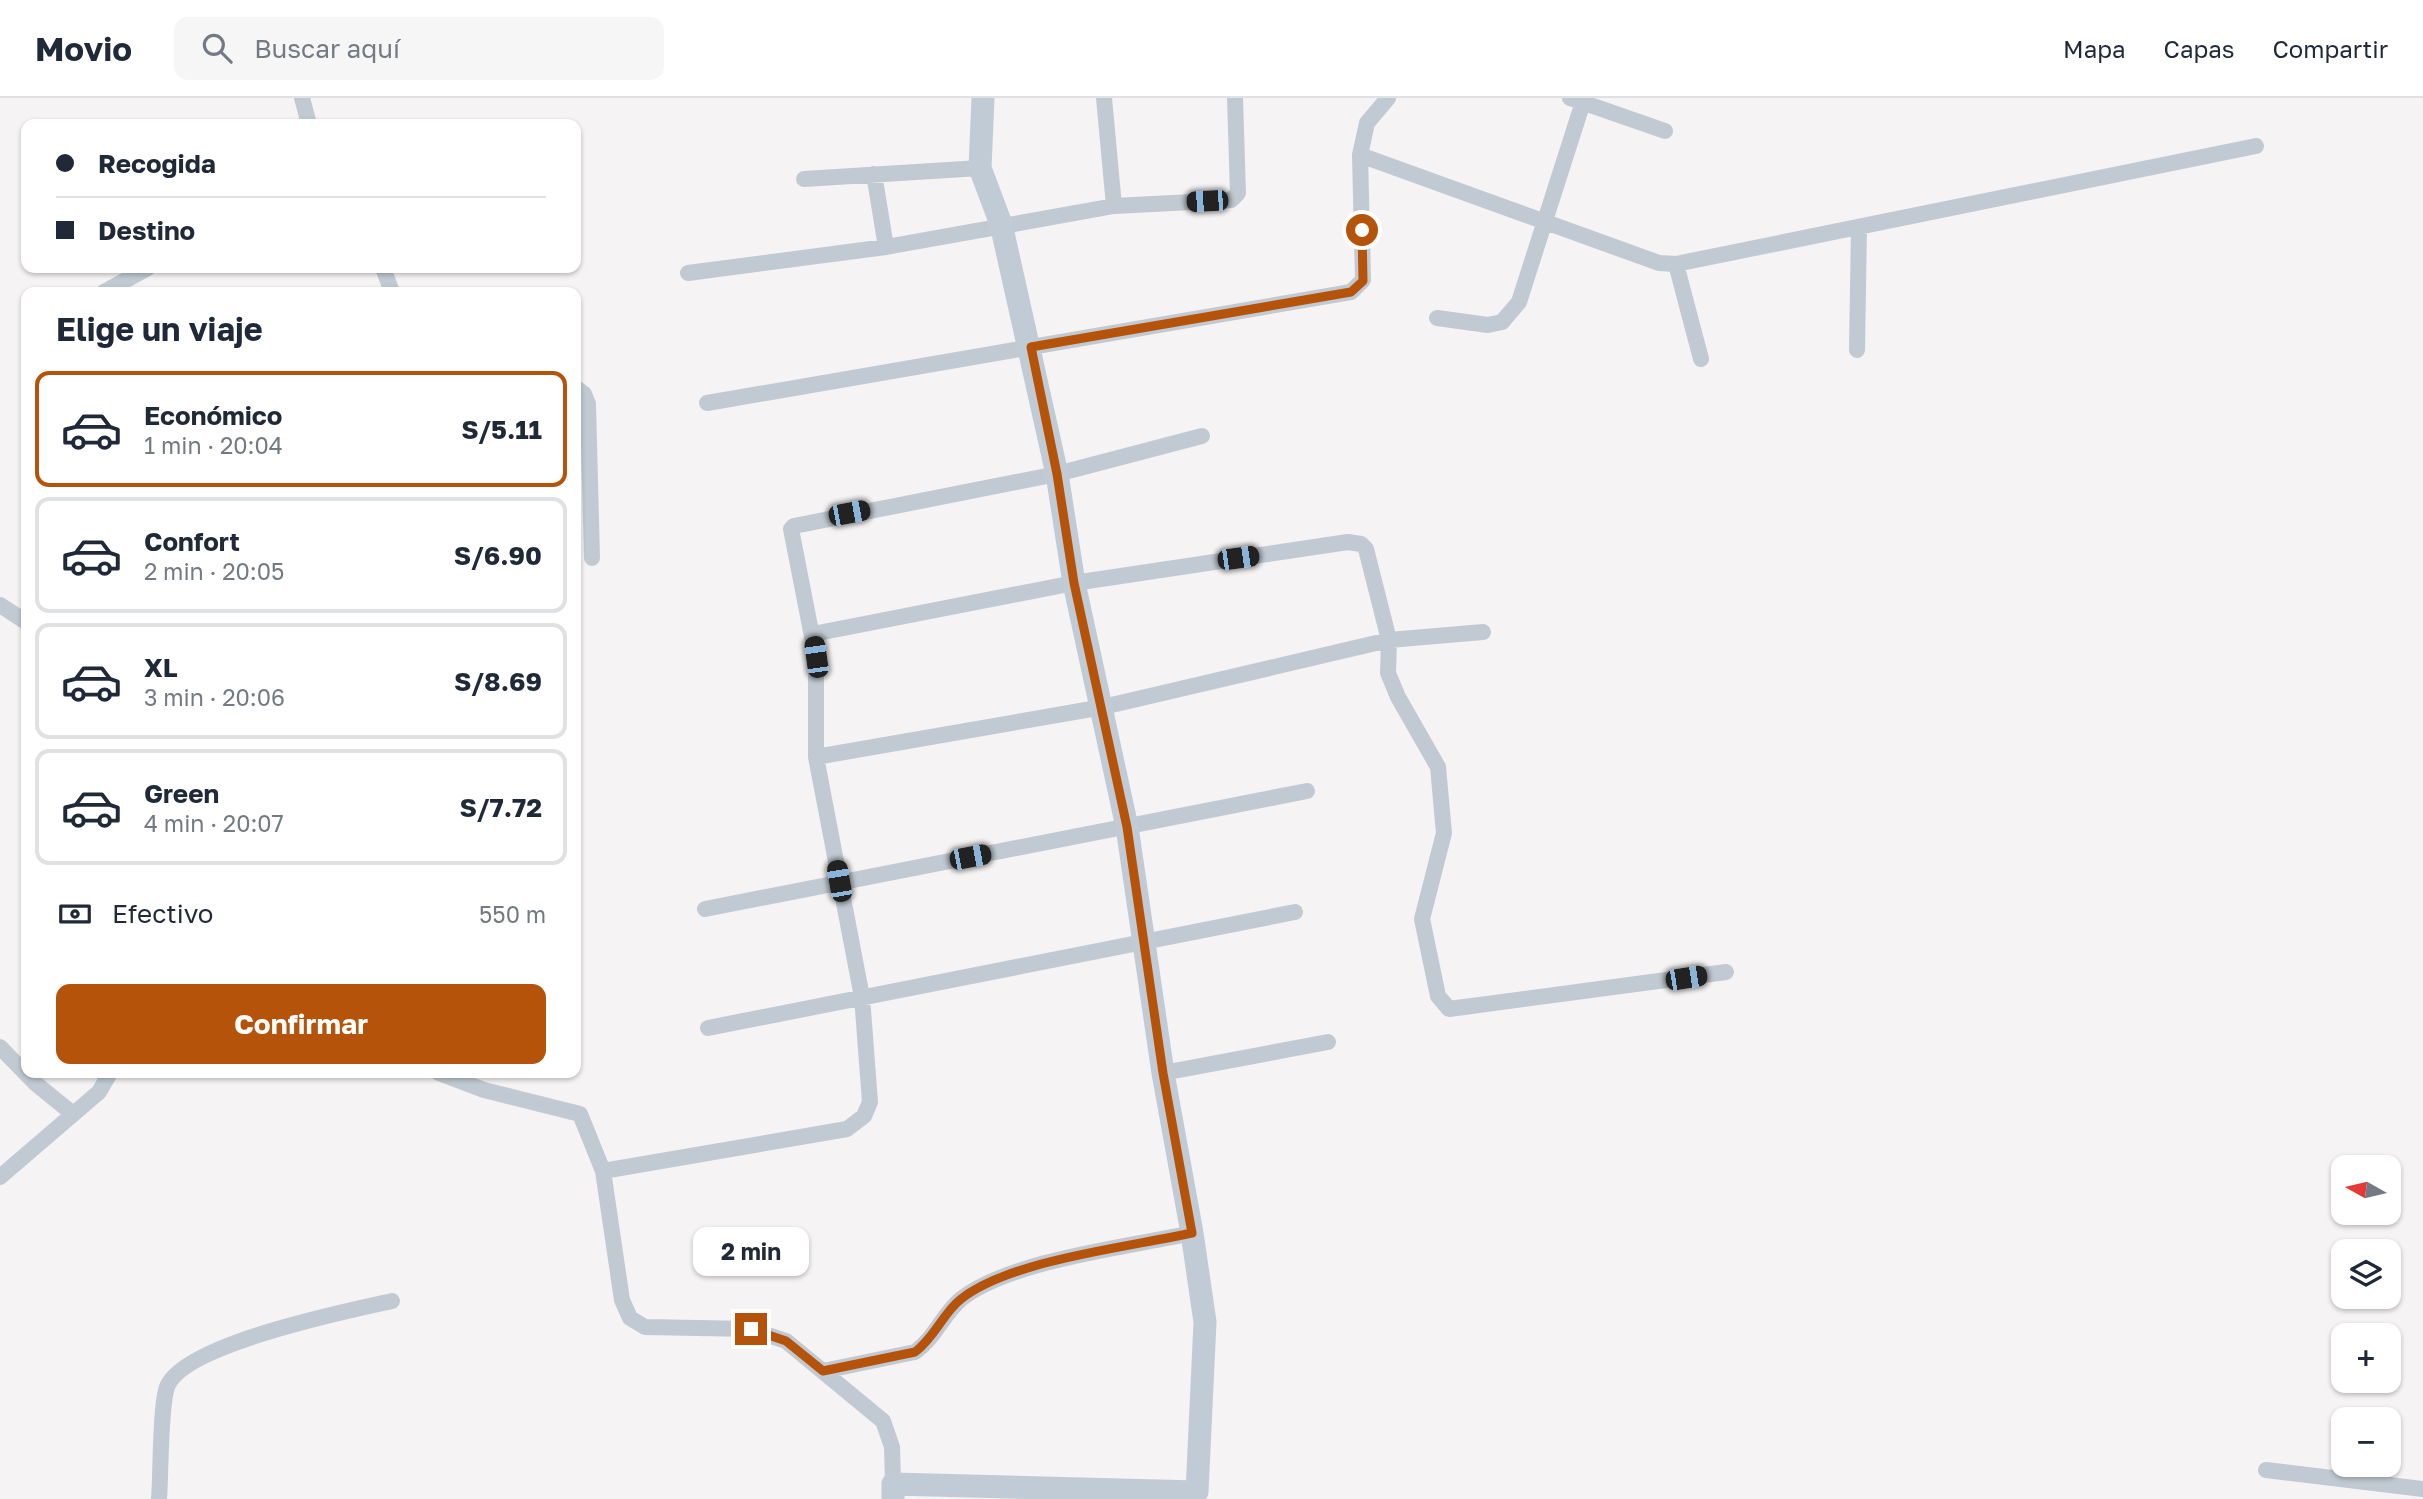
<!DOCTYPE html>
<html lang="es">
<meta charset="utf-8">
<style>
body{margin:0;font-family:"Golos Text",sans-serif;background:#f6f6f7;color:#1f2937;height:100vh;display:flex;flex-direction:column;font-size:26px;white-space:nowrap}
*{box-sizing:border-box;margin:0}
p{font-size:23px;color:#747a83}
.icon{flex:none;width:38px;height:38px;fill:none;stroke:currentColor;stroke-width:2;stroke-linecap:round;stroke-linejoin:round}
.map{position:relative;flex:1;overflow:hidden}
.details{position:absolute;left:21px;top:189px;width:560px;height:791px;display:flex;flex-direction:column;background:#fff;border-radius:14px;box-shadow:0 2px 5px #0004}
.details>*{flex:none}
.top-card{position:absolute;left:21px;top:21px;width:560px;height:154px;border-radius:14px;box-shadow:0 2px 5px #0004;display:grid;align-content:center;height:154px;padding:0 35px;background:#fff}
.needle{width:46px;rotate:278deg}
.controls{position:absolute;left:2331px;top:1057px;display:grid;gap:14px}
.controls a{display:grid;place-items:center;width:70px;height:70px;border-radius:14px;background:#fff;box-shadow:0 2px 5px #0004;font-size:35px}
.end{position:absolute;width:32px;height:32px;margin:-16px;border:9px solid #b45309;background:#fff;box-shadow:0 0 0 4px #fff}
.from{border-radius:50%}
.bubble{position:absolute;height:49px;border-radius:14px;background:#fff;box-shadow:0 2px 5px #0004;font-size:23px;font-weight:700;line-height:49px;text-align:center}
.car{position:absolute;width:21px;height:42px;margin:-21px -10px;border-radius:9px;box-shadow:0 0 5px 2px #0007;background:linear-gradient(#222 24%,#8ab4d8 0 40%,#222 0 76%,#8ab4d8 0 86%,#222 0)}
.top-card b{display:flex;align-items:center;gap:24px;height:66px;font-size:26px}
.top-card b+b{border-top:2px solid #e0e1e3}
.top-card i{width:18px;height:18px;background:#1f2937}
ul{padding:0;list-style:none}
li{display:flex;align-items:center;gap:21px;height:116px;margin:0 14px 10px;padding:0 21px;border:4px solid #e0e1e3;border-radius:14px}
li div{flex:1}
li b{display:block;font-size:26px}
li em{font-style:normal;font-weight:700}
li.current{border-color:#b45309}
li>.icon{width:63px;height:63px;stroke-width:1.5}
h2{padding:0 35px;font-size:32px;line-height:84px}
.pay{display:flex;align-items:center;gap:18px;height:77px;padding:0 35px;font-size:26px}
.pay p{margin-inline-start:auto}
.primary-button{display:flex;gap:14px;margin-top:auto;padding:14px 35px}
.primary-button a{flex:1;height:80px;border-radius:14px;background:#b45309;color:#fff;font-size:28px;font-weight:700;line-height:80px;text-align:center}
header{display:flex;align-items:center;gap:42px;box-sizing:border-box;height:98px;padding:0 35px;background:#fff;border-bottom:2px solid #e0e1e3}
header strong{font-size:33px}
nav{display:flex;gap:38px;margin-inline-start:auto;font-size:24px}
.search{width:490px;height:63px;background:#f6f6f7;display:flex;align-items:center;gap:18px;box-sizing:border-box;padding:0 24px;border-radius:14px;color:#747a83;font-size:26px}
.map>svg:first-child{display:block}
.lines{fill:none;stroke-linecap:round;stroke-linejoin:round}
.street{stroke:#c1cad2;stroke-width:16}
.secondary{stroke:#c1cbd6;stroke-width:23}
.route{stroke:#b45309;stroke-width:9}
</style>
<header>
<strong>Movio</strong>
<div class="search"><svg class="icon" aria-label="search" viewBox="0 0 24 24"><circle cx="10" cy="10" r="6"/><path d="M15 15l6 6"/></svg>Buscar aquí</div>
<nav><a>Mapa</a><a>Capas</a><a>Compartir</a></nav>
</header>
<div class="map">
<svg width="2423" height="1401" viewBox="0 0 2423 1401">
<rect width="100%" height="100%" fill="#f5f3f3"/>
<g class="lines">
<path class="street" d="M302,0L309,26
M1104,0L1114,108
M1570,0L1665,33
M1360,57L1659,165L1676,166L2256,48
M874,76L886,149
M804,81L980,70
M1676,166L1701,261
M383,170L392,194
M688,175L886,149L1114,108L1231,102L1238,95L1235,0
M104,194L148,170
M1437,220L1488,227L1502,224L1519,204L1583,4
M1857,252L1859,129
M576,290L584,296L588,306L592,460
M707,305L1351,194L1363,182L1360,57L1367,25L1388,0
M0,507L26,524
M813,536L1074,485L1348,444L1361,446L1366,451L1389,542L1388,575L1398,599L1438,669L1444,735L1422,821L1438,898L1449,911L1726,874
M816,659L1103,609L1389,542L1483,534
M705,811L1307,693
M708,930L1295,814
M0,949L35,985L73,1016
M439,975L484,992L580,1016L603,1073L622,1202L630,1220L645,1229L750,1231L786,1243L883,1323L892,1349L893,1386
M1163,975L1328,944
M603,1073L847,1031L864,1018L870,1004L862,899L816,659V559L791,431L794,428L1057,376L1202,338
M0,1079L99,994L110,975
M823,1273L915,1254C935,1240 943,1216 961,1201C1011,1162 1128,1149 1192,1135
M2266,1372L2423,1391
M159,1401C161,1376 160,1309 167,1289C183,1246 347,1213 392,1203"/>
<path class="secondary" d="M893,1401V1386L1197,1394L1205,1224L1192,1135L1163,975L1127,729L1074,485L1057,376L1001,126L980,70L983,0"/>
</g>
<g class="lines">
<path class="route" d="M751,1231L786,1243L823,1273L915,1254C935,1239 943,1215 961,1201C1010,1162 1129,1149 1192,1135L1163,975L1127,729L1074,485L1057,376L1031,249L1351,194L1363,183L1362,132"/>
</g>
</svg>
<div class="controls">
<a><svg class="needle" viewBox="-14 -14 28 28"><path d="M0-13l5 13h-10z" fill="#e53935"/><path d="M0 13l5-13h-10z" fill="#747a83"/></svg></a>
<a><svg class="icon" aria-label="layers" viewBox="0 0 24 24"><path d="M12 4l9 5-9 5-9-5zM3 14l9 5 9-5"/></svg></a>
<a>+</a>
<a>−</a>
</div>
<i class="end from" style="left:1362px;top:132px"></i>
<i class="end" style="left:751px;top:1231px"></i>
<div class="bubble" style="left:693px;top:1129px;width:116px">2 min</div>
<i class="car" style="left:1207px;top:103px;rotate:267deg"></i>
<i class="car" style="left:849px;top:415px;rotate:79deg"></i>
<i class="car" style="left:1238px;top:460px;rotate:82deg"></i>
<i class="car" style="left:816px;top:559px;rotate:352deg"></i>
<i class="car" style="left:970px;top:759px;rotate:79deg"></i>
<i class="car" style="left:839px;top:783px;rotate:350deg"></i>
<i class="car" style="left:1686px;top:880px;rotate:81deg"></i>
<div class="top-card">
<b><i class="from"></i>Recogida</b>
<b><i></i>Destino</b>
</div>
<section class="details">
<h2>Elige un viaje</h2>
<ul>
<li class="current"><svg class="icon" aria-label="car" viewBox="0 0 24 24"><path d="M5 17H2v-5l4-1 3-4h7l3 4 3 1v5h-3M9 17h6M6 11h13"/><circle cx="7" cy="17" r="2"/><circle cx="17" cy="17" r="2"/></svg><div><b>Económico</b><p>1 min · 20:04</p></div><em>S/5.11</em></li>
<li><svg class="icon" aria-label="car" viewBox="0 0 24 24"><path d="M5 17H2v-5l4-1 3-4h7l3 4 3 1v5h-3M9 17h6M6 11h13"/><circle cx="7" cy="17" r="2"/><circle cx="17" cy="17" r="2"/></svg><div><b>Confort</b><p>2 min · 20:05</p></div><em>S/6.90</em></li>
<li><svg class="icon" aria-label="car" viewBox="0 0 24 24"><path d="M5 17H2v-5l4-1 3-4h7l3 4 3 1v5h-3M9 17h6M6 11h13"/><circle cx="7" cy="17" r="2"/><circle cx="17" cy="17" r="2"/></svg><div><b>XL</b><p>3 min · 20:06</p></div><em>S/8.69</em></li>
<li><svg class="icon" aria-label="car" viewBox="0 0 24 24"><path d="M5 17H2v-5l4-1 3-4h7l3 4 3 1v5h-3M9 17h6M6 11h13"/><circle cx="7" cy="17" r="2"/><circle cx="17" cy="17" r="2"/></svg><div><b>Green</b><p>4 min · 20:07</p></div><em>S/7.72</em></li>
</ul>
<div class="pay"><svg class="icon" aria-label="cash" viewBox="0 0 24 24"><path d="M3 7h18v10H3z"/><circle cx="12" cy="12" r="2"/></svg>Efectivo<p>550 m</p></div>
<div class="primary-button"><a>Confirmar</a></div>
</section>
</div>
